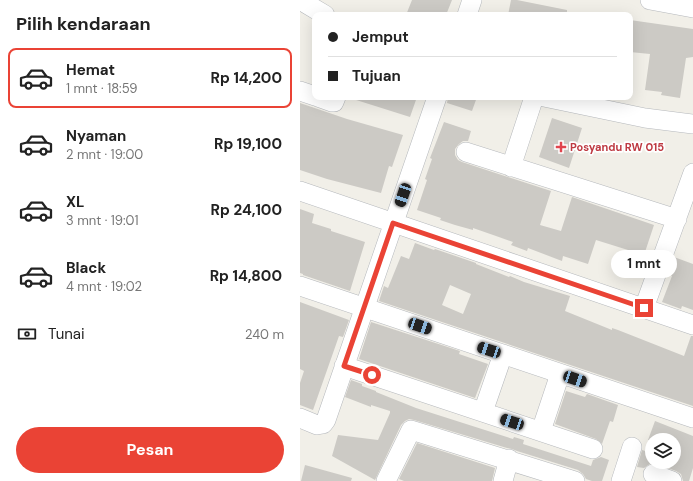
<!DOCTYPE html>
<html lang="id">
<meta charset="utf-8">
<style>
body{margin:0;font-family:"DM Sans",sans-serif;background:#f6f6f6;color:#222;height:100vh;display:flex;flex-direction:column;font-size:15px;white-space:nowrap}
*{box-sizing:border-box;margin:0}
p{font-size:13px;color:#767676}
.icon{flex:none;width:22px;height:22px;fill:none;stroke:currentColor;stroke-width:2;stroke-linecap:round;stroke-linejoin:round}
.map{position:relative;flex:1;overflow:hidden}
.side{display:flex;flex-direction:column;background:#fff;width:300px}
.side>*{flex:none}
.guide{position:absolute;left:12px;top:12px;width:321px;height:88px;border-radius:8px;box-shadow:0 4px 16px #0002;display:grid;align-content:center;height:88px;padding:0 16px;background:#fff}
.controls{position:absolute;left:345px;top:433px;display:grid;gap:8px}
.controls a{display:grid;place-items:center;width:36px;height:36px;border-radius:50%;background:#fff;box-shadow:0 4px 16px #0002;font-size:20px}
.end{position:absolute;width:18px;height:18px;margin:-9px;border:5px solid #ea4335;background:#fff;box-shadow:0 0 0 2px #fff}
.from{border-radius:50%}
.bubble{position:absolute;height:28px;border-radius:14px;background:#fff;box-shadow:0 4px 16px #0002;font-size:13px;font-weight:700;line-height:28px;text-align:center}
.car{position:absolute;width:12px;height:24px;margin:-12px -6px;border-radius:5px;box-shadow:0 0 3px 1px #0007;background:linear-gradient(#222 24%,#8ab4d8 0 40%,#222 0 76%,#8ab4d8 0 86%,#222 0)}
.guide b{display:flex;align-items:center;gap:14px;height:38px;font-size:15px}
.guide b+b{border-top:1px solid #e0e0e0}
.guide i{width:10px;height:10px;background:#222}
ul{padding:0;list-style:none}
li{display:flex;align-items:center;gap:12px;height:60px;margin:0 8px 6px;padding:0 8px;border:2px solid transparent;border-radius:8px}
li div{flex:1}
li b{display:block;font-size:15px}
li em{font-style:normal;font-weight:700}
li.current{border-color:#ea4335}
li>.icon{width:36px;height:36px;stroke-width:1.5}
h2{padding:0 16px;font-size:18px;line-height:48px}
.pay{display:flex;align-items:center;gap:10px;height:44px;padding:0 16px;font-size:15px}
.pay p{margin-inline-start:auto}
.action{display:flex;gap:8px;margin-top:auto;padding:8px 16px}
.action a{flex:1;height:46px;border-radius:24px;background:#ea4335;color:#fff;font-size:16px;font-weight:700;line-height:46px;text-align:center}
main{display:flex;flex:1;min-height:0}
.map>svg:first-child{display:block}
.building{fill:#cccac5;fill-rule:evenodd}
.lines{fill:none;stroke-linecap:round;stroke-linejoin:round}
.minor-casing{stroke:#b5b8bc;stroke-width:20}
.minor{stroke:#fff;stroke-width:19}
.route{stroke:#ea4335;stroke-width:5}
.health-dot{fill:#e0444e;stroke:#fff;stroke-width:1.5}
.labels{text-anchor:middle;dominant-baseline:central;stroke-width:3.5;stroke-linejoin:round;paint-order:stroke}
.health-label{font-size:11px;font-weight:bold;fill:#be3a42;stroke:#fff;text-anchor:start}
</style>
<main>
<section class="side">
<h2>Pilih kendaraan</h2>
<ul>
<li class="current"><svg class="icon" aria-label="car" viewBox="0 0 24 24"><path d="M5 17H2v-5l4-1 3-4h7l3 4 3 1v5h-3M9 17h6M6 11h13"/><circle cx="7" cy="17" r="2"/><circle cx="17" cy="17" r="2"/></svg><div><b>Hemat</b><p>1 mnt · 18:59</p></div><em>Rp 14,200</em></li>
<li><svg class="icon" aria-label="car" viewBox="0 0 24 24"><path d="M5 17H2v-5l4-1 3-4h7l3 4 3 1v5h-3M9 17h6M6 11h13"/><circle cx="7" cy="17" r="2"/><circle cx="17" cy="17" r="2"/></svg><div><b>Nyaman</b><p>2 mnt · 19:00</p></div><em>Rp 19,100</em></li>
<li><svg class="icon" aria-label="car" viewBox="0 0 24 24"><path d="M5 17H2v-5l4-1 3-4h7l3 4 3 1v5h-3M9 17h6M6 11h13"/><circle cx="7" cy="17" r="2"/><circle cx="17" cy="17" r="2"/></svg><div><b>XL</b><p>3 mnt · 19:01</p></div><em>Rp 24,100</em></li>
<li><svg class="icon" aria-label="car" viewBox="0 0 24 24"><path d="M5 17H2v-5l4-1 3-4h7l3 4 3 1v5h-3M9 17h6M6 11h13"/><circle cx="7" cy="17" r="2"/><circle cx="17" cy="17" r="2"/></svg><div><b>Black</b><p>4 mnt · 19:02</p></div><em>Rp 14,800</em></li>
</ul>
<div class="pay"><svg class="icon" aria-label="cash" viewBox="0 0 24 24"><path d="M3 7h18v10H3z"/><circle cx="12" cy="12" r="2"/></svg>Tunai<p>240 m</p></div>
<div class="action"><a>Pesan</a></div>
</section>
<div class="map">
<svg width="393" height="481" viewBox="0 0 393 481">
<rect width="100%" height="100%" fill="#f1efe8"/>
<path class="building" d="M112,0H152L146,15H106Z
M211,0H217L267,10V15H208Z
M330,20L393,29V57L386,58L380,98L361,95L362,92L345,90L350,54L330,52Z
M54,97H117L110,117L53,99Z
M148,97H177L172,111L147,103Z
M0,103L47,119L103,135L92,167L89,166L81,193L27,179L0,170Z
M252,118L282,128L269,168L239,157Z
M144,122L171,131L168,141H163L159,144L155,149V155L158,160L162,162L251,191L240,225L261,231L272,197L354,225L344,255L296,240L288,264L263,256L262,261L228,248L227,251L211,245L213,242L196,236L173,228V230L155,225L140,220L141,218L117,210L127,180L125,179L132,159L130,158Z
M0,209L14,214L12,223L31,229V231L65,242L50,291L3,275V274L0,273Z
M115,243L134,250L135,249L176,263V264L209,277L210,276L224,282L270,296L265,311L312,330V328L318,330L384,356L391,336H393V406L79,301L84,286L88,288L101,256L109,259ZM150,285L171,294L163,314L142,305Z
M374,257L393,264V310L382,306L381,309L362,302L372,276L368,274Z
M0,302L49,320L43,337L39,336L13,410L0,405V383L4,371L0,369Z
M71,322L160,351L159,354L188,364L175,398L59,359Z
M51,380L62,384V386L76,391V392L116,408L213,439L214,437L224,440L223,444L291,466L293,460L301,457L309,460L302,481H292L286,479L283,474L278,470L217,451L212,449L207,448L114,420L109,419L105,421L101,425L75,480L32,456L38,435L78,440L90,413V411L71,405V407L45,397Z
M266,391L285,397L287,394L318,405L313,422L310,421L302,444L296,439L255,424Z
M355,421L393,436V468L389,481H383L381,474L376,471L357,464L351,463L344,468L337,467L342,450L352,453V462H374V440H348Z
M117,443L195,468L192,481H104L99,479Z
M5,465L52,478L51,481H1Z"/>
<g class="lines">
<defs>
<path id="minor" d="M0,0L25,15
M350,0L393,8
M167,15L172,0
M0,91L15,96
M18,97L32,102H34L36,97
M244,97L345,118L393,124
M166,152L377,219
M211,167L234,97
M0,191L393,325
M0,286L393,418
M344,308L393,173
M44,366L293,449
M183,412L203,354
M0,418L17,425L23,424L26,420L137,97
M241,431L260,374
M353,474L372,481
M86,481L111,430L275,481
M203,481L209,459
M321,481L332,447"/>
</defs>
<use href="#minor" class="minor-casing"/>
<use href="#minor" class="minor"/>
</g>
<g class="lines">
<path class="route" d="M72,375L44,366L93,223L344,308"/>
</g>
<path class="health-dot" d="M259 141h4v4h4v4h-4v4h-4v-4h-4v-4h4z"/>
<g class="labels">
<g class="health-label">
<text x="270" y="147">Posyandu RW 015</text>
</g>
</g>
</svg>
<div class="controls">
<a><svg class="icon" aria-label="layers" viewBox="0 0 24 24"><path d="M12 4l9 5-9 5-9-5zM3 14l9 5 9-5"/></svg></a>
</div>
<i class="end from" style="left:72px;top:375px"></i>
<i class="end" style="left:344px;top:308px"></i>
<div class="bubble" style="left:311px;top:250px;width:66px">1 mnt</div>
<i class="car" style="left:103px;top:195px;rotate:199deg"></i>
<i class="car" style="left:120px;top:326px;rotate:109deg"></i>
<i class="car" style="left:189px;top:350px;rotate:288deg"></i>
<i class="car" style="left:275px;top:379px;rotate:109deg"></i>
<i class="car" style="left:212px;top:422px;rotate:288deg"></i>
<div class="guide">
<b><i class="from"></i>Jemput</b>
<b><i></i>Tujuan</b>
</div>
</div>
</main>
